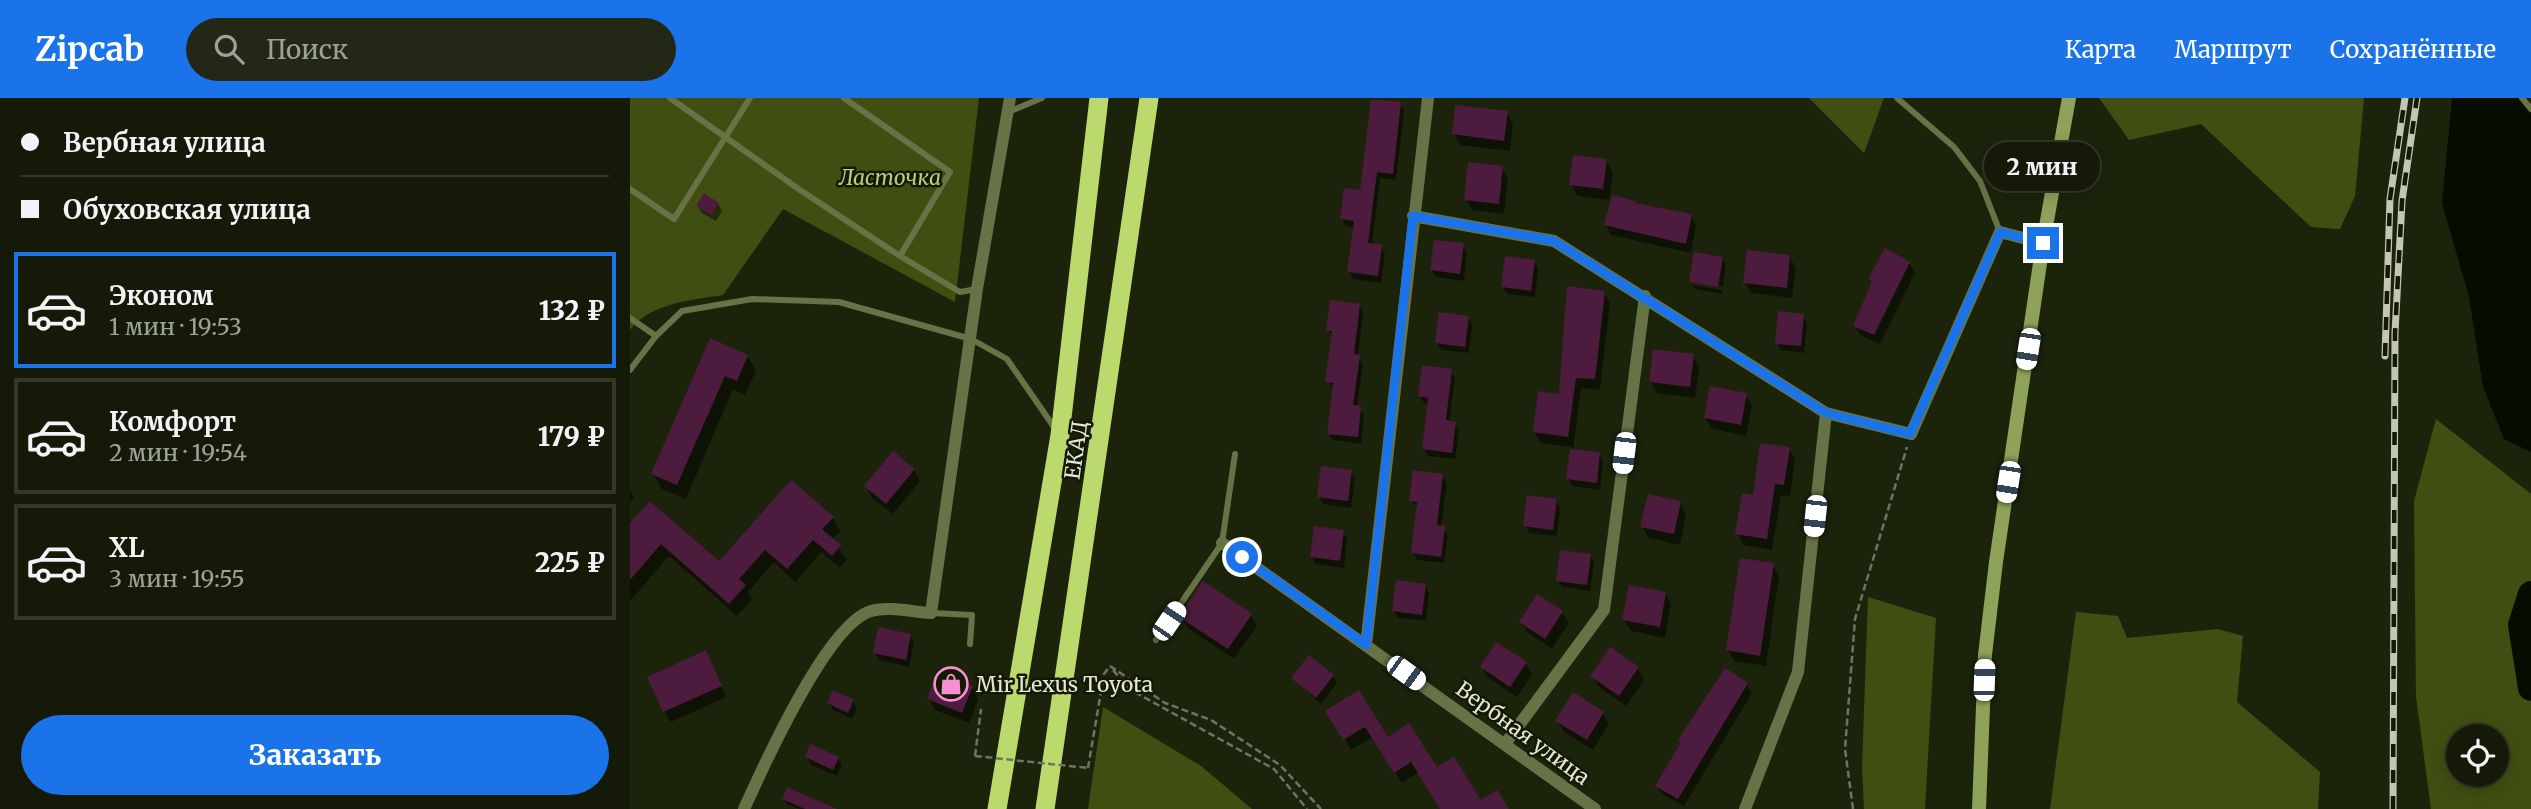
<!DOCTYPE html>
<html lang="ru">
<meta charset="utf-8">
<style>
body{margin:0;font-family:Merriweather,serif;background:#222716;color:#f1f3f6;height:100vh;display:flex;flex-direction:column;font-size:26px;white-space:nowrap}
*{box-sizing:border-box;margin:0}
p{font-size:23px;color:#9da19c}
.icon{flex:none;width:38px;height:38px;fill:none;stroke:currentColor;stroke-width:2;stroke-linecap:round;stroke-linejoin:round}
.map{position:relative;flex:1;overflow:hidden}
.side{display:flex;flex-direction:column;background:#151a08;width:630px}
.side>*{flex:none}
.guide{display:grid;align-content:center;height:154px;padding:0 21px;background:#151a08}
.fabs{position:absolute;left:1816px;top:626px;display:grid;gap:14px}
.fabs a{display:grid;place-items:center;width:63px;height:63px;border-radius:50%;background:#151a08;box-shadow:0 4px 18px #0003,0 0 0 2px #343829;font-size:35px}
.end{position:absolute;width:32px;height:32px;margin:-16px;border:9px solid #1a73e8;background:#fff;box-shadow:0 0 0 4px #fff}
.from{border-radius:50%}
.bubble{position:absolute;height:49px;border-radius:24px;background:#151a08;box-shadow:0 4px 18px #0003,0 0 0 2px #343829;font-size:23px;font-weight:800;line-height:49px;text-align:center}
.car{position:absolute;width:21px;height:42px;margin:-21px -10px;border-radius:9px;box-shadow:0 0 5px 2px #0007;background:linear-gradient(#fff 24%,#345 0 40%,#fff 0 76%,#345 0 86%,#fff 0)}
.guide b{display:flex;align-items:center;gap:24px;height:66px;font-size:26px}
.guide b+b{border-top:2px solid #343829}
.guide i{width:18px;height:18px;background:#f1f3f6}
ul{padding:0;list-style:none}
li{display:flex;align-items:center;gap:21px;height:116px;margin:0 14px 10px;padding:0 7px;border:4px solid #343829;border-radius:0px}
li div{flex:1}
li b{display:block;font-size:26px}
li em{font-style:normal;font-weight:800}
li.on{border-color:#1a73e8}
li>.icon{width:63px;height:63px;stroke-width:1.5}
.cta{display:flex;gap:14px;margin-top:auto;padding:14px 21px}
.cta a{flex:1;height:80px;border-radius:42px;background:#1a73e8;color:#fff;font-size:28px;font-weight:800;line-height:80px;text-align:center}
header{display:flex;align-items:center;gap:42px;box-sizing:border-box;height:98px;padding:0 35px;background:#1a73e8;color:#fff}
header strong{font-size:33px}
nav{display:flex;gap:38px;margin-inline-start:auto;font-size:24px}
.search{width:490px;height:63px;background:#222716;display:flex;align-items:center;gap:18px;box-sizing:border-box;padding:0 24px;border-radius:38px;color:#9da19c;font-size:26px}
main{display:flex;flex:1;min-height:0}
.map>svg:first-child{display:block}
.green{fill:#404f11;fill-rule:evenodd}
.water{fill:#070c00}
.shadow{fill:#0007}
.lines{fill:none;stroke-linecap:round;stroke-linejoin:round}
.river{stroke:#070c00;stroke-width:26}
.building{fill:#4d1b3d}
.path{stroke:#6e7460;stroke-width:2.5;stroke-dasharray:7 3.5;stroke-linecap:butt}
.service{stroke:#667347;stroke-width:6}
.minor{stroke:#667347;stroke-width:12}
.secondary{stroke:#8ea35a;stroke-width:14}
.trunk{stroke:#bcd96e;stroke-width:19}
.rail-casing{stroke:#c1c6b5;stroke-width:7}
.rail{stroke:#131903;stroke-width:4.5;stroke-dasharray:13;stroke-linecap:butt}
.path-bridge{stroke:#6e7460;stroke-width:2.5;stroke-dasharray:7 3.5;stroke-linecap:butt}
.route{stroke:#1a73e8;stroke-width:9}
.labels{text-anchor:middle;dominant-baseline:central;stroke-width:5;stroke-linejoin:round;paint-order:stroke}
.park-label{font-size:21px;font-style:italic;fill:#b8d178;stroke:#131903}
.street-label{font-size:21px;fill:#e3e8d9;stroke:#131903}
.poi-label{font-size:21px;fill:#e3e8d9;stroke:#131903;text-anchor:start}
</style>
<header>
<strong>Zipcab</strong>
<div class="search"><svg class="icon" aria-label="search" viewBox="0 0 24 24"><circle cx="10" cy="10" r="6"/><path d="M15 15l6 6"/></svg>Поиск</div>
<nav><a>Карта</a><a>Маршрут</a><a>Сохранённые</a></nav>
</header>
<main>
<section class="side">
<div class="guide">
<b><i class="from"></i>Вербная улица</b>
<b><i></i>Обуховская улица</b>
</div>
<ul>
<li class="on"><svg class="icon" aria-label="car" viewBox="0 0 24 24"><path d="M5 17H2v-5l4-1 3-4h7l3 4 3 1v5h-3M9 17h6M6 11h13"/><circle cx="7" cy="17" r="2"/><circle cx="17" cy="17" r="2"/></svg><div><b>Эконом</b><p>1 мин · 19:53</p></div><em>132 ₽</em></li>
<li><svg class="icon" aria-label="car" viewBox="0 0 24 24"><path d="M5 17H2v-5l4-1 3-4h7l3 4 3 1v5h-3M9 17h6M6 11h13"/><circle cx="7" cy="17" r="2"/><circle cx="17" cy="17" r="2"/></svg><div><b>Комфорт</b><p>2 мин · 19:54</p></div><em>179 ₽</em></li>
<li><svg class="icon" aria-label="car" viewBox="0 0 24 24"><path d="M5 17H2v-5l4-1 3-4h7l3 4 3 1v5h-3M9 17h6M6 11h13"/><circle cx="7" cy="17" r="2"/><circle cx="17" cy="17" r="2"/></svg><div><b>XL</b><p>3 мин · 19:55</p></div><em>225 ₽</em></li>
</ul>
<div class="cta"><a>Заказать</a></div>
</section>
<div class="map">
<svg width="1901" height="711" viewBox="0 0 1901 711">
<rect width="100%" height="100%" fill="#1c230b"/>
<path class="green" d="M0,0H349L325,204L153,111L93,197C62,202 20,205 0,232Z
M1179,0H1254L1234,55Z
M1469,0H1734L1725,98L1710,131L1681,129L1571,26L1499,42Z
M1806,321L1901,396V711H1801L1786,599L1784,403ZM1829,639H1867V677H1829Z
M1238,499L1306,520L1295,711H1234L1232,669Z
M1446,514L1488,518L1497,540L1588,531L1613,538L1607,604L1690,674L1688,711H1420Z
M473,609L571,668L622,711H458Z"/>
<path class="water" d="M1822,0H1892L1901,11V354L1874,341L1853,289L1839,199L1812,105Z"/>
<path class="shadow" d="M770,6L774,13L766,82L750,80L742,148L750,149L755,156L751,185L723,181L719,174L725,129L716,128L712,121L732,94Z
M877,15L883,26L880,53L830,47L824,36Z
M976,63L983,74L979,102L947,98L941,86Z
M872,70L878,81L874,116L842,112L836,101Z
M1005,104L1007,107L1061,118L1066,127L1061,155L981,137L976,127Z
M88,106L92,113L86,123L72,115L68,108Z
M833,147L837,154L834,183L806,179L802,172Z
M1159,158L1166,170L1162,200L1121,195L1115,184Z
M1092,160L1096,167L1093,188L1063,183V187L1092,192V196L1065,191L1061,184Z
M904,163L908,171L905,199L877,196L873,189Z
M1279,165L1285,175L1250,246L1230,237L1225,228L1243,185L1240,181Z
M974,194L980,205L970,292L951,290L943,353L969,356L973,363L970,392L942,388L938,381L942,349L911,345L904,334L930,298Z
M729,207L733,214L728,258L733,266L727,310L734,317L731,346L703,342L699,335L704,291L697,283L702,239L698,232Z
M1173,218L1177,225L1174,255L1151,252L1147,245Z
M838,219L842,227L839,255L811,252L807,244Z
M81,242L117,258L126,273L115,297L103,291L56,401L32,391L23,376Z
M1063,258L1069,269L1065,300L1027,295L1021,284Z
M821,273L825,280L819,325H825L829,333L825,361L798,358L794,350L799,306L794,305L790,298Z
M1116,297L1122,308L1116,338L1082,331L1075,320Z
M1159,350L1165,362L1160,398L1151,397L1142,452L1114,447L1107,436L1124,399Z
M284,372L290,383L263,416L242,400L236,388Z
M721,374L725,381L721,410L693,406L689,399Z
M812,377L817,385L811,429L818,437L814,465L787,462L783,455L788,410L781,403Z
M0,392L4,400L0,405Z
M926,402L930,410L927,438L899,435L895,427Z
M1050,405L1056,416L1050,447L1019,440L1012,429Z
M203,420L210,433L202,442L217,461L210,470L191,454L165,484L144,464L118,494L122,502L107,518L39,458L0,503V440L9,429L89,466Z
M713,434L717,441L714,470L686,466L682,459Z
M960,457L964,464L960,493L932,489L928,482Z
M1143,467L1149,478L1136,568L1104,563L1098,552Z
M795,488L799,495L796,523L768,520L764,513Z
M1035,495L1041,506L1035,540L1001,533L994,522Z
M932,514L939,525L922,551L898,535L891,524Z
M621,517L627,528L604,561L558,530L551,519Z
M280,537L284,545L279,569L249,562L245,555Z
M981,552L1008,571L1014,582L996,608L969,589L962,578Z
M895,565L902,576L887,599L858,580L852,569Z
M81,566L96,599L41,624L34,613Z
M1095,573L1117,587L1122,595L1054,708L1032,696L1027,688Z
M703,578L707,585L691,606L663,580Z
M342,590L348,601L339,625L305,612L299,601Z
M728,595L757,641L850,704L877,711H812L789,674L772,685L743,639L721,652L698,614Z
M223,603L227,610L222,621L203,612L199,605Z
M973,615L979,626L963,652L934,634L927,623Z
M177,659L208,660L212,667L207,678L181,667Z
M154,701L196,711H169L157,706Z"/>
<g class="lines">
<path class="river" d="M1901,496L1891,527L1901,590"/>
</g>
<path class="building" d="M741,1L771,4L763,76L747,74L738,145L752,147L748,178L717,174L724,123L710,121L714,90L730,92Z
M825,7L878,13L874,43L822,36Z
M943,57L977,61L973,91L939,87Z
M838,64L873,68L869,106L834,102Z
M74,95L89,105L81,117L66,108Z
M982,97L1006,103L1005,105L1062,116L1056,146L974,127Z
M804,142L834,145L830,176L800,172Z
M1255,150L1280,164L1244,237L1223,228L1242,183L1238,181Z
M1117,152L1160,157L1157,190L1113,185Z
M1064,154L1093,159L1088,189L1059,184Z
M875,158L905,162L901,193L871,189Z
M937,188L975,193L965,281L946,280L938,339L903,334L908,293L929,296Z
M700,202L730,206L724,256L730,257L723,307L731,308L728,339L697,336L703,285L695,284L702,233H696Z
M1148,213L1174,216L1171,248L1145,246Z
M809,214L839,218L835,249L805,245Z
M80,240L118,257L107,283L95,278L47,387L21,376Z
M1023,251L1064,256L1060,289L1019,284Z
M792,267L822,271L816,322L826,324L822,355L792,351L798,300L788,298Z
M1080,288L1117,295L1111,327L1074,320Z
M1130,345L1160,349L1154,387L1145,386L1137,441L1105,436L1112,395L1123,397Z
M940,351L970,354L967,385L936,381Z
M263,353L285,371L256,406L234,388Z
M691,368L722,372L718,403L687,399Z
M783,372L813,376L807,427L815,428L811,459L781,455L787,404L779,403Z
M161,382L204,419L192,431L211,447L202,458L183,442L157,471L135,452L109,481L116,487L99,506L31,446L0,482V425L20,403L89,463Z
M1018,396L1051,403L1044,436L1010,429Z
M897,397L927,401L923,432L893,428Z
M684,428L714,432L710,463L680,459Z
M930,452L961,456L957,487L926,483Z
M1110,460L1144,465L1130,558L1096,552Z
M766,482L796,486L792,517L762,513Z
M573,483L622,516L598,551L549,519Z
M999,487L1036,494L1030,529L992,522Z
M907,496L933,513L915,541L889,524Z
M248,529L281,536L276,562L243,555Z
M866,544L897,564L880,589L850,569Z
M980,549L1009,569L989,598L960,578Z
M76,552L92,588L33,614L17,579Z
M679,557L704,577L686,600L661,580Z
M1095,570L1118,585L1048,701L1025,688L1051,644L1048,642Z
M307,575L343,588L332,615L297,601Z
M203,592L224,602L218,615L197,605Z
M729,592L758,639L779,625L807,669L824,659L851,702L867,692L879,711H810L781,664L764,675L735,629L713,642L695,613Z
M943,594L974,614L957,642L925,623Z
M180,646L209,659L203,672L175,659Z
M157,689L207,711H175L152,701Z"/>
<g class="lines">
<path class="path" d="M480,568L535,605L581,622L650,667L691,711
M483,572L499,591L644,671L677,711
M345,658L351,611
M458,670L474,576L480,568
M1223,711L1215,651L1225,521L1277,349"/>
<path class="service" d="M40,0L170,92L270,158L330,194L347,191
M214,0L320,74L270,158
M1267,0L1324,49L1350,83L1370,134
M1892,0L1901,11
M378,14L412,0
M0,91L44,121L120,0
M0,220L26,238
M0,272L26,238L52,213L122,201L209,204L341,241L377,261L426,332
M301,515L342,517L340,546
M526,542L592,445L605,356"/>
<path class="minor" d="M783,118L924,143L1196,315L1281,336L1370,134L1413,145
M592,445L965,711
M736,547L798,0
M875,646L974,512L1015,198
M114,711C133,669 197,526 241,513C259,508 283,514 301,515L347,191L380,0
M1115,711L1168,574L1196,315"/>
<path class="secondary" d="M1349,711L1355,557L1366,464L1413,145L1439,0"/>
<path class="trunk" d="M367,711L430,337L469,0
M415,711L519,0"/>
<defs>
<path id="rail" d="M1755,258L1760,101L1775,0
M1763,711L1765,235L1772,103L1787,0"/>
</defs>
<use href="#rail" class="rail-casing"/>
<use href="#rail" class="rail"/>
<path class="path-bridge" d="M345,658L458,670"/>
</g>
<g class="lines">
<path class="route" d="M612,459L736,547L783,118L924,143L1196,315L1280,336L1370,134L1413,145"/>
</g>
<defs>
<symbol id="shop-ring" viewBox="-11 -11 22 22"><circle r="9.5" fill="#131903" stroke="#f591d2" stroke-width="1.5"/><path d="M-5-2.5h2.3a2.7 3.5 0 0 1 5.4 0H5L5.5 6h-11ZM-1.5-2.5h3a1.5 2.3 0 0 0-3 0Z" fill="#f591d2"/></symbol>
</defs>
<g fill-rule="evenodd">
<use href="#shop-ring" x="302" y="567" width="38" height="38"/>
</g>
<g class="labels">
<g class="park-label">
<text x="260" y="79">Ласточка</text>
</g>
<g class="street-label">
<text transform="translate(446 352) rotate(-82)">ЕКАД</text>
<text transform="translate(893 635) rotate(36)">Вербная улица</text>
</g>
<g class="poi-label">
<text x="346" y="586">Mir Lexus Toyota</text>
</g>
</g>
</svg>
<div class="fabs">
<a><svg class="icon" aria-label="locate" viewBox="0 0 24 24"><circle cx="12" cy="12" r="6"/><path d="M12 2v4M12 18v4M2 12h4M18 12h4"/></svg></a>
</div>
<i class="end from" style="left:612px;top:459px"></i>
<i class="end" style="left:1413px;top:145px"></i>
<div class="bubble" style="left:1354px;top:44px;width:116px">2 мин</div>
<i class="car" style="left:1398px;top:251px;rotate:189deg"></i>
<i class="car" style="left:994px;top:355px;rotate:187deg"></i>
<i class="car" style="left:1378px;top:384px;rotate:189deg"></i>
<i class="car" style="left:1185px;top:418px;rotate:186deg"></i>
<i class="car" style="left:539px;top:523px;rotate:34deg"></i>
<i class="car" style="left:776px;top:575px;rotate:126deg"></i>
<i class="car" style="left:1354px;top:582px;rotate:2deg"></i>
</div>
</main>
